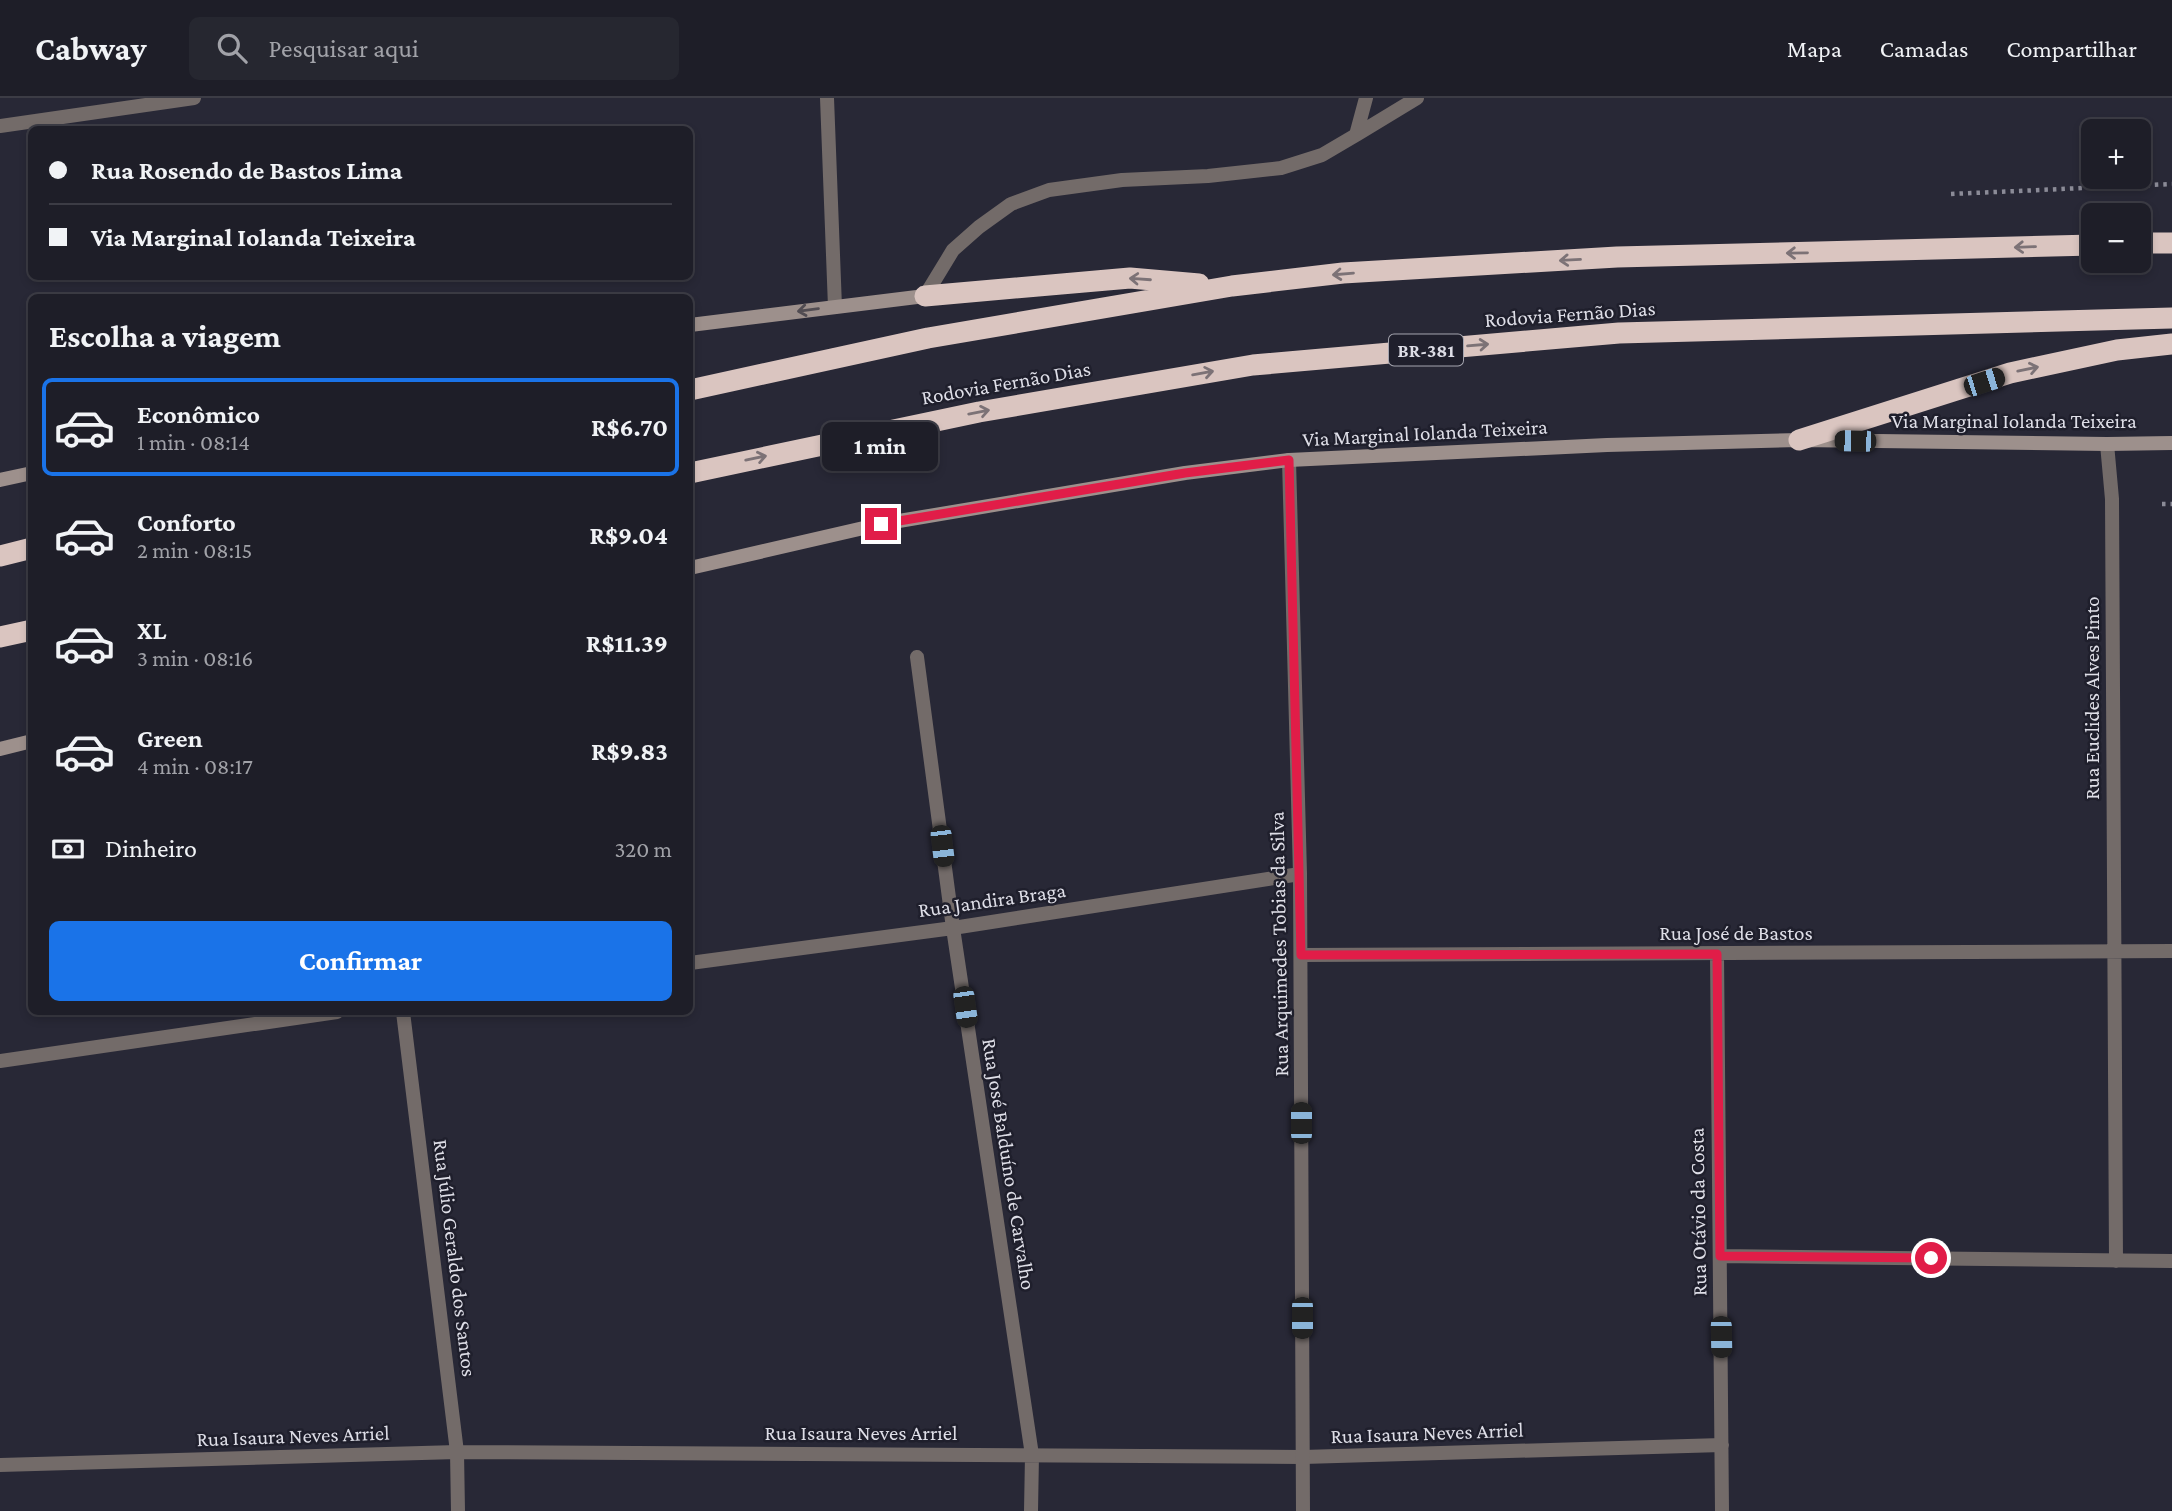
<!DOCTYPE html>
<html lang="pt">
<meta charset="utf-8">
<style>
body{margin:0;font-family:"Crimson Pro",serif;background:#262730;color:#f1f3f6;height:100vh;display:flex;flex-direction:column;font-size:26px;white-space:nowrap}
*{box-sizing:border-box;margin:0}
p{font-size:23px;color:#a1a2a8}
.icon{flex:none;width:38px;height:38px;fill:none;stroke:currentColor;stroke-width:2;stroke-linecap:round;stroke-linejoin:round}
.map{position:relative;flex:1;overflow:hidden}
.details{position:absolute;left:28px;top:196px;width:665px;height:721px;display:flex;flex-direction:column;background:#1e1e28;border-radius:10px;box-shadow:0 4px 10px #0003,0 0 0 2px #3c3c45}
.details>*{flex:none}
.banner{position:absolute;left:28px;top:28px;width:665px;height:154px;border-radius:10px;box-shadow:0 4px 10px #0003,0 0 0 2px #3c3c45;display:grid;align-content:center;height:154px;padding:0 21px;background:#1e1e28}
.controls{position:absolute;left:2081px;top:21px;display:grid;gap:14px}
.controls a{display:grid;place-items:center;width:70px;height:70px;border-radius:10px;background:#1e1e28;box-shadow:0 4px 10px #0003,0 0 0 2px #3c3c45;font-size:35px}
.end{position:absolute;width:32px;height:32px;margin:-16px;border:9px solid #e11d48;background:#fff;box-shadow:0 0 0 4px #fff}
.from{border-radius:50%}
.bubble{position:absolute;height:49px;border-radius:10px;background:#1e1e28;box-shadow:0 4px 10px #0003,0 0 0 2px #3c3c45;font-size:23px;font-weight:700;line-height:49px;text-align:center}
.car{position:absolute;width:21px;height:42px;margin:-21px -10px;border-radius:9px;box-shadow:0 0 5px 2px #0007;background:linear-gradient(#222 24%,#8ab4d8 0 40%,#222 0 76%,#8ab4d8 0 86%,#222 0)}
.banner b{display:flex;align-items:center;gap:24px;height:66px;font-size:26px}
.banner b+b{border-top:2px solid #3c3c45}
.banner i{width:18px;height:18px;background:#f1f3f6}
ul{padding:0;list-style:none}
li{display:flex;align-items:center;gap:21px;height:98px;margin:0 14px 10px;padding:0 7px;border:4px solid transparent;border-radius:10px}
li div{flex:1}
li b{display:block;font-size:26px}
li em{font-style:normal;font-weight:700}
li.selected{border-color:#1a73e8}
li>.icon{width:63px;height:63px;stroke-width:1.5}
h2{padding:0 21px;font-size:32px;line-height:84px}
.pay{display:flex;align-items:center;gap:18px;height:77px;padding:0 21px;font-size:26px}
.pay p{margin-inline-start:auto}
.button{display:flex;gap:14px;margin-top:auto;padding:14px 21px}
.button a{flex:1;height:80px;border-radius:10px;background:#1a73e8;color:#fff;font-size:28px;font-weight:700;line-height:80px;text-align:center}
header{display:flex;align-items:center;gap:42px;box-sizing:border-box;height:98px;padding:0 35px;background:#1e1e28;border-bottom:2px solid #3c3c45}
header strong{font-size:33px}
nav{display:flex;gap:38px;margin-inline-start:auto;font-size:24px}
.search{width:490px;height:63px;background:#262730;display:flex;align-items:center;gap:18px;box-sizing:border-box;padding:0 24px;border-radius:10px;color:#a1a2a8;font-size:26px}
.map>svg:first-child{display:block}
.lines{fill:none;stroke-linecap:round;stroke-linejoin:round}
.path{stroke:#8b8b97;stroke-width:4.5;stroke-dasharray:3.5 5;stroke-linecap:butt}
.minor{stroke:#736b69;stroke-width:14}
.tertiary{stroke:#736b69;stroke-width:14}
.secondary{stroke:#9d908c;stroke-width:14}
.motorway{stroke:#dac5c0;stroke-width:21}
.oneway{stroke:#7c7276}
.oneway2{stroke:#514c52}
.route{stroke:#e11d48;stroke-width:9}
.labels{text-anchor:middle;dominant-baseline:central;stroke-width:5;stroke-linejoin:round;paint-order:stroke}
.shield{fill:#1f1f2c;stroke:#a5a5af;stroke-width:2}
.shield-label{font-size:19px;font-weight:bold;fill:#dedee7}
.street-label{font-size:21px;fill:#dedee7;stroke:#1f1f2c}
</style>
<header>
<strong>Cabway</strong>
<div class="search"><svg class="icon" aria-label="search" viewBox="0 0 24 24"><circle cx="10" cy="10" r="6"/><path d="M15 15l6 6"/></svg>Pesquisar aqui</div>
<nav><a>Mapa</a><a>Camadas</a><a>Compartilhar</a></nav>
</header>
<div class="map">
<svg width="2172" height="1413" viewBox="0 0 2172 1413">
<rect width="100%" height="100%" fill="#282836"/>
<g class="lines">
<path class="path" d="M1951,96L2172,86
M2162,406H2172"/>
<path class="minor" d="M827,0L835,209
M0,28L194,0
M1356,37L1417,0
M925,198L953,152L979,129L1011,106L1049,92L1122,82L1208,78L1281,70L1322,57L1356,37L1366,0
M2107,346L2112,401L2116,1163
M917,559L953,830L1032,1357L1031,1413
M1717,856L1722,1413
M1301,857L2172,853
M690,865L953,830L1300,776
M403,914L457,1354L458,1413
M0,963L337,914
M1720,1158L2172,1163
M0,1367L457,1354L1303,1359L1722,1347"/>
<path class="tertiary" d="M1289,362L1300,776L1303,1413"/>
<path class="secondary" d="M690,227L925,198
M0,382L32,375
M690,470L881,426L1185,375L1289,362L1607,347L1799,342L2107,346L2172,345
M0,651L32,643"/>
<path class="motorway" d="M2138,145H2172
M925,198L1130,180L1199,186
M690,292L928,240L1232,188L1343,175L1617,159L2093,147
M1799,342L2010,275L2117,252L2172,246
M690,375L979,314L1253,267L1619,235L2172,220
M0,458L32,450
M0,539L32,532"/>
</g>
<defs><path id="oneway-shaft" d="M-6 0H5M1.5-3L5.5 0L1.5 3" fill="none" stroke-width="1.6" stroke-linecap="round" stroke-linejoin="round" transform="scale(1.75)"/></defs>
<g class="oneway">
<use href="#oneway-shaft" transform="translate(2025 149) rotate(178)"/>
<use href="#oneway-shaft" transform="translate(1797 155) rotate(179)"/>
<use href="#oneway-shaft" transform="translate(1570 162) rotate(177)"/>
<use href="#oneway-shaft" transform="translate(1343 176) rotate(175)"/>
<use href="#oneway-shaft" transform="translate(1140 181) rotate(-176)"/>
<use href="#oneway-shaft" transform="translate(1478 247) rotate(-5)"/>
<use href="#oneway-shaft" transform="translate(2028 271) rotate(-12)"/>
<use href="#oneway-shaft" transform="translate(1203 275) rotate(-10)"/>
<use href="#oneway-shaft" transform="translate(979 314) rotate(-11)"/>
<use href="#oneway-shaft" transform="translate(756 360) rotate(-12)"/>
</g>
<use class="oneway2" href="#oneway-shaft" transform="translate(808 212) rotate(173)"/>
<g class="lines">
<path class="route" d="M881,426L1185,375L1289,362L1301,857L1717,856L1720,1158L1931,1160"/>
</g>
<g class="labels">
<rect class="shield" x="1389" y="236.5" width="74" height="31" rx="5"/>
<g class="shield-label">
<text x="1426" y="252">BR-381</text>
</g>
<g class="street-label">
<text transform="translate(1570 216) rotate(-4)">Rodovia Fernão Dias</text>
<text transform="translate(1006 285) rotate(-10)">Rodovia Fernão Dias</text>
<text x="2014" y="323">Via Marginal Iolanda Teixeira</text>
<text transform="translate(1425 335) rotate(-3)">Via Marginal Iolanda Teixeira</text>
<text transform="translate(2092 600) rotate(-90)">Rua Euclides Alves Pinto</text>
<text transform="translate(992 802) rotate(-8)">Rua Jandira Braga</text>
<text x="1736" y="835">Rua José de Bastos</text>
<text transform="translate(1279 846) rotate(-91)">Rua Arquimedes Tobias da Silva</text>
<text transform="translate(1009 1066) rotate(81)">Rua José Balduíno de Carvalho</text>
<text transform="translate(1698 1114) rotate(-91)">Rua Otávio da Costa</text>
<text transform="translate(455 1160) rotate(83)">Rua Júlio Geraldo dos Santos</text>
<text x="861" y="1335">Rua Isaura Neves Arriel</text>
<text transform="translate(1427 1335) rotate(-2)">Rua Isaura Neves Arriel</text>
<text transform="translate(293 1338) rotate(-2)">Rua Isaura Neves Arriel</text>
</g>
</g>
</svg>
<div class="controls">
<a>+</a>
<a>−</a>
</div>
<i class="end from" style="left:1931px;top:1160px"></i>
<i class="end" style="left:881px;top:426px"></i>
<div class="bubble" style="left:822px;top:324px;width:116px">1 min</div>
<i class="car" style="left:1984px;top:284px;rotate:72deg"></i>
<i class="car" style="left:1855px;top:343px;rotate:271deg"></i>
<i class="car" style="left:942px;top:748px;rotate:173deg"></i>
<i class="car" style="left:965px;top:909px;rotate:172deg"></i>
<i class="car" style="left:1301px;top:1025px;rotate:0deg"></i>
<i class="car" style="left:1302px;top:1220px;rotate:180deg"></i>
<i class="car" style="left:1721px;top:1239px;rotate:179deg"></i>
<div class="banner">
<b><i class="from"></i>Rua Rosendo de Bastos Lima</b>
<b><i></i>Via Marginal Iolanda Teixeira</b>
</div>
<section class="details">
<h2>Escolha a viagem</h2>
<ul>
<li class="selected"><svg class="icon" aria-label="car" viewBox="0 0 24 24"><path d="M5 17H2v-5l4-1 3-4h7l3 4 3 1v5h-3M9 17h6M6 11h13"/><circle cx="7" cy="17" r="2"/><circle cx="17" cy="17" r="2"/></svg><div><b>Econômico</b><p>1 min · 08:14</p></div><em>R$6.70</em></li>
<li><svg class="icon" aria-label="car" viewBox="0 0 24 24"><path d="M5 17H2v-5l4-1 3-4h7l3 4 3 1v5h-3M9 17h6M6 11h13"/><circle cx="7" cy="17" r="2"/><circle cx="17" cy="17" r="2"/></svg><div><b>Conforto</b><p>2 min · 08:15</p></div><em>R$9.04</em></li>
<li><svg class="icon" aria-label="car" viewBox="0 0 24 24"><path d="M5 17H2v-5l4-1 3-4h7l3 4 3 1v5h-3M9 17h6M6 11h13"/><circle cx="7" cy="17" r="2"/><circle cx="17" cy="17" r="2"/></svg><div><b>XL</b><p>3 min · 08:16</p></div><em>R$11.39</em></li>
<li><svg class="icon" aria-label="car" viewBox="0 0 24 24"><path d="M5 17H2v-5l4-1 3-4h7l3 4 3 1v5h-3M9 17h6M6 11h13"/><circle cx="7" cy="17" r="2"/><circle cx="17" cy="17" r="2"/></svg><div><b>Green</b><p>4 min · 08:17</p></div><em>R$9.83</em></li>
</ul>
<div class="pay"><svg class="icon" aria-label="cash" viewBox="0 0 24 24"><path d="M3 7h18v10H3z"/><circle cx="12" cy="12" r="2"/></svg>Dinheiro<p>320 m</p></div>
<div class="button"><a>Confirmar</a></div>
</section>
</div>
